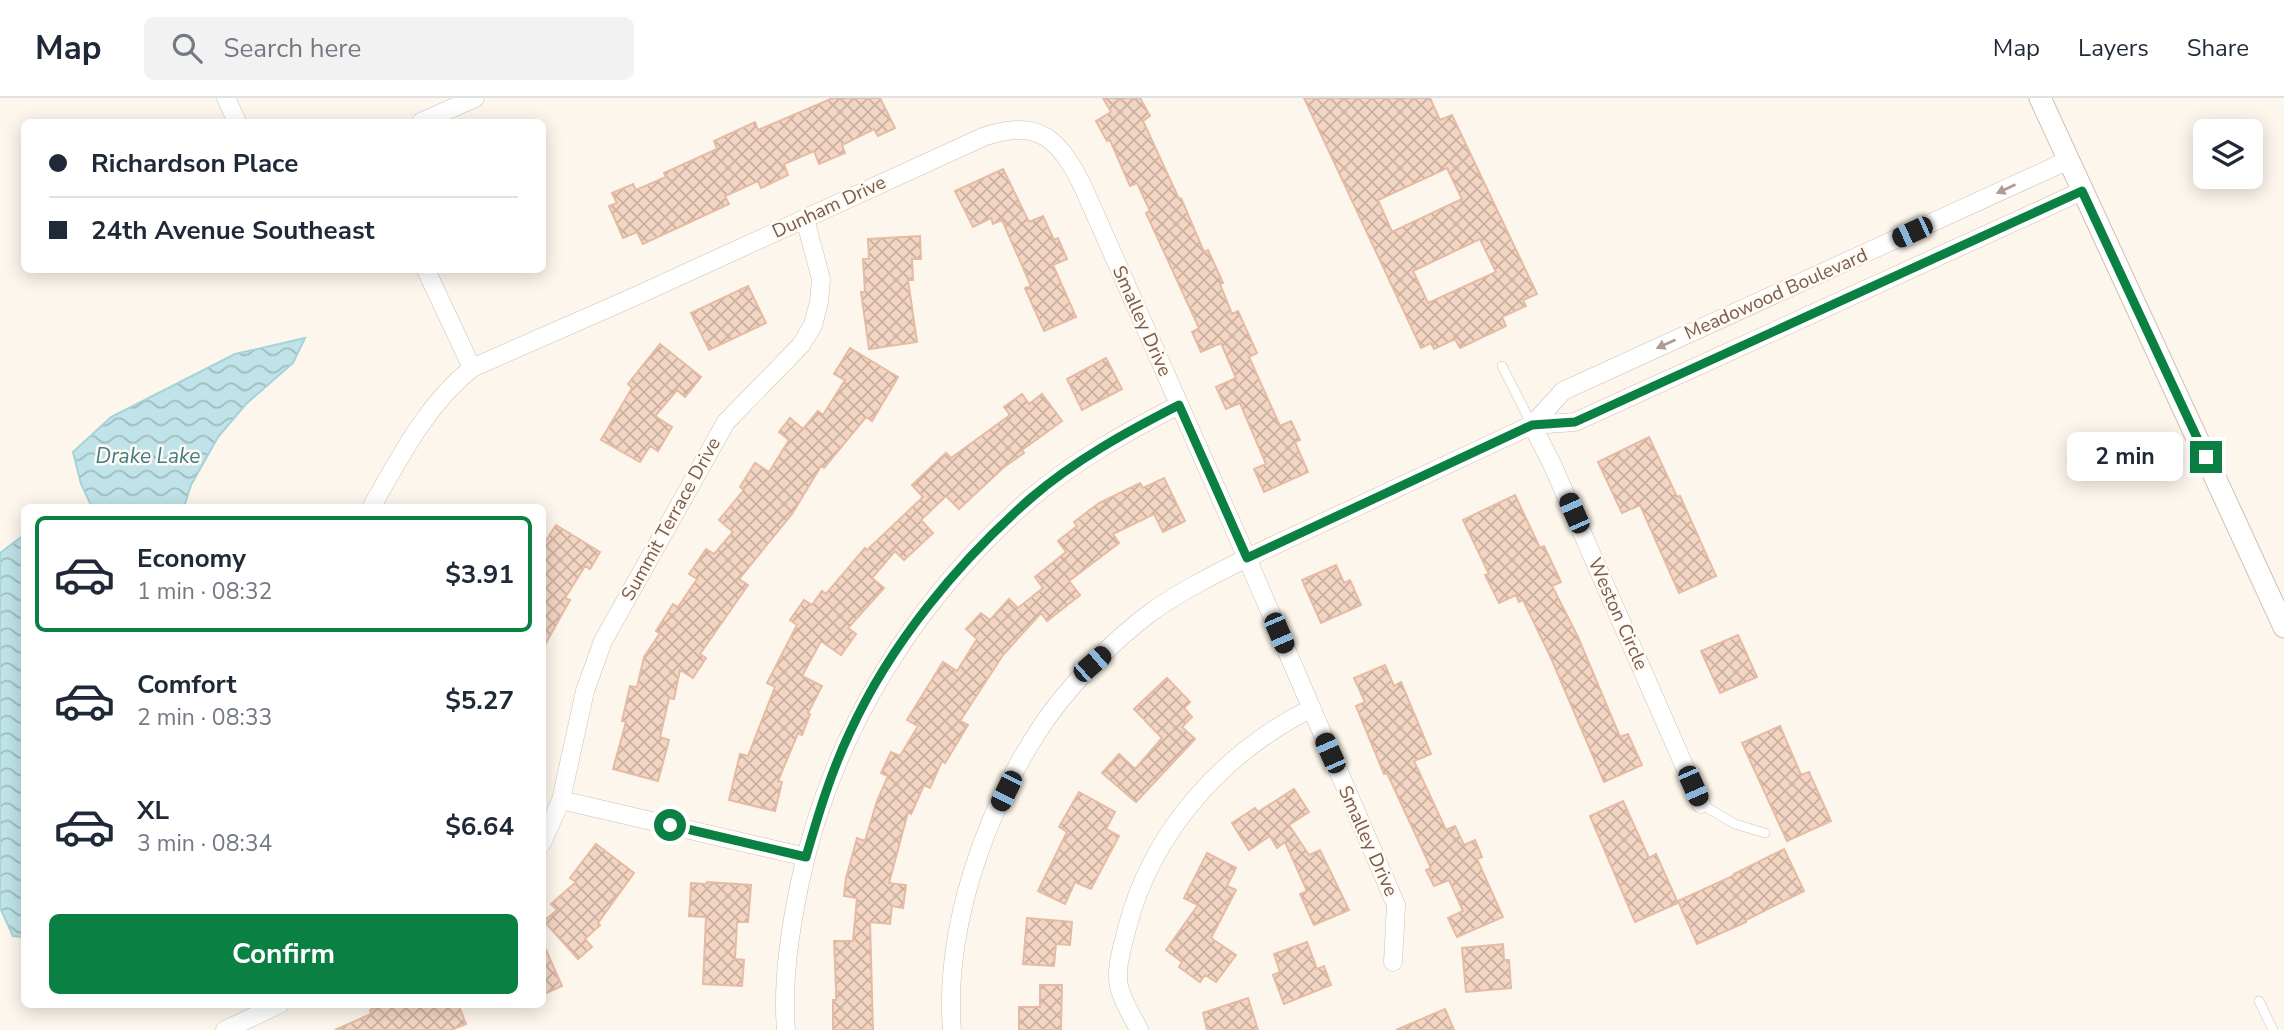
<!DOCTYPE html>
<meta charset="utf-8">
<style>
body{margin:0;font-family:"Nunito Sans",sans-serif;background:#f2f2f3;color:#1f2937;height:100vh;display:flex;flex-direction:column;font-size:26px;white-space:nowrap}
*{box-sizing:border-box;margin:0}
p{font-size:23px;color:#747a83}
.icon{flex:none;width:38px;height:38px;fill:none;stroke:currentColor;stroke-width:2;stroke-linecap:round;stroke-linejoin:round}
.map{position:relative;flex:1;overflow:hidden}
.side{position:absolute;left:21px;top:406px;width:525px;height:504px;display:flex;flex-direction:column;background:#fff;border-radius:10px;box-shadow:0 4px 18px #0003}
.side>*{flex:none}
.banner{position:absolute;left:21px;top:21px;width:525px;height:154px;border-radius:10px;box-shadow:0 4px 18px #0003;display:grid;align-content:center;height:154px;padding:0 28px;background:#fff}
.buttons{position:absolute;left:2193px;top:21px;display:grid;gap:14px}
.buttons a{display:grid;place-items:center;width:70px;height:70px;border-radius:10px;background:#fff;box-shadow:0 4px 18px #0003;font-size:35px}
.end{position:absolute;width:32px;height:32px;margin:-16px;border:9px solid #0b8043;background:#fff;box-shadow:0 0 0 4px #fff}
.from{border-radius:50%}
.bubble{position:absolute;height:49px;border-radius:10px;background:#fff;box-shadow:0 4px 18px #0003;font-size:23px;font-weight:700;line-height:49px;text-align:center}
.car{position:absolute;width:21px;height:42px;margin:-21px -10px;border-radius:9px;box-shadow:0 0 5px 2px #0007;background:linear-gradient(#222 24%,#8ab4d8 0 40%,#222 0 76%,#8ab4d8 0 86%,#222 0)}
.banner b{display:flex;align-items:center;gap:24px;height:66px;font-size:26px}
.banner b+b{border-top:2px solid #e0e1e3}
.banner i{width:18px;height:18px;background:#1f2937}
ul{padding:12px 0 0;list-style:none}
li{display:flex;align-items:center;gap:21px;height:116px;margin:0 14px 10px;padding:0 14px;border:4px solid transparent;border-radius:10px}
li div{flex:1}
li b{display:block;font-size:26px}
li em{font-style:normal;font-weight:700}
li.on{border-color:#0b8043}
li>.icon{width:63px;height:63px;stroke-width:1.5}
.primary-button{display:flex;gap:14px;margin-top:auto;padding:14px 28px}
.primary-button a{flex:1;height:80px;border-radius:10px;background:#0b8043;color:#fff;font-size:28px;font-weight:700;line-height:80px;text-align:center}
header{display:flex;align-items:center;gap:42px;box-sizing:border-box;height:98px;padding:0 35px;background:#fff;border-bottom:2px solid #e0e1e3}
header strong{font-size:33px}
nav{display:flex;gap:38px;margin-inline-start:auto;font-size:24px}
.search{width:490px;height:63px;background:#f2f2f3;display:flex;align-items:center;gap:18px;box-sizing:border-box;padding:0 24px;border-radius:10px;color:#747a83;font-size:26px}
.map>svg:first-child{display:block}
.water{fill:url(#water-waves);stroke:#a5d3da;stroke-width:2}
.building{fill:url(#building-cross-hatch);stroke:#e6bba3;stroke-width:2;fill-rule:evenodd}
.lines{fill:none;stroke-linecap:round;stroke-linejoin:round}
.service-casing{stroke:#d1beb0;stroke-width:10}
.minor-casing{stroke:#d1beb0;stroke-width:19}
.tertiary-casing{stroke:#d1beb0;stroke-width:23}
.service{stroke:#fff;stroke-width:9}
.minor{stroke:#fff;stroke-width:18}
.tertiary{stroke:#fff;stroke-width:21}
.oneway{fill:#af9d94}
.route{stroke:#0b8043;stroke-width:9}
.labels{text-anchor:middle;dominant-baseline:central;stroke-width:5;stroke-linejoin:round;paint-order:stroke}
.street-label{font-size:19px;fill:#7a5c4d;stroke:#fffaf3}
.water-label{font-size:21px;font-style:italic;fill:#437c86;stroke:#fffaf3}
</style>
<header>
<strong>Map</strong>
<div class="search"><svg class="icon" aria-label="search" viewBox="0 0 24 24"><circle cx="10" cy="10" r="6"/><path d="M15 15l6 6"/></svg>Search here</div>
<nav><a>Map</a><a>Layers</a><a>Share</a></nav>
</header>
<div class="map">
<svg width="2284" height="932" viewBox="0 0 2284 932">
<defs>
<pattern id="water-waves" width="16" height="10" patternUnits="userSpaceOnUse" patternTransform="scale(1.75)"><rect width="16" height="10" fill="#bfe3e8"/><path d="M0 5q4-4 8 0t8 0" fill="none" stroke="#a0bbbe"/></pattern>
<pattern id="building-cross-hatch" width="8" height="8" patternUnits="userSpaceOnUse" patternTransform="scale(1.75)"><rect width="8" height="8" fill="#f3d5c3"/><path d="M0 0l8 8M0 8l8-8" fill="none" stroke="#cab0a1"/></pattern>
</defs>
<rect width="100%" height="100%" fill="#fdf6ec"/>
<path class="water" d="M305,240L293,265L246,306L218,339L191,387L184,409H92L81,386L73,354L111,319L235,256Z
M24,437V839L13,838L0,810V455Z"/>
<path class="building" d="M833,0H880L895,30L878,38L874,31L842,47L845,55L819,66L814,53L784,66L788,77L761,90L758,83L725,98L729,106L643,146L637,134L623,140L609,108L617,105L612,95L633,86L636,92L666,79L664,75L717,51L714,43L755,24L758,32Z
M1103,0H1140L1150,18L1143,23L1179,101L1181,100L1204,154L1208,152L1223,185L1220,186L1232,216L1238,213L1257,255L1249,259L1280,328L1291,323L1300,342L1295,344L1308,374L1264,394L1254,371L1266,366L1240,305L1226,311L1216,289L1236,280L1221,245L1201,254L1192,234L1199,230L1146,115L1150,113L1137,85L1130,88L1110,42L1107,43L1096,23L1111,14Z
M1304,0H1430L1440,22L1452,17L1537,196L1523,202L1526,208L1502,219L1506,228L1460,250L1455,241L1434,251L1431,245L1421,250ZM1447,70L1462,101L1392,134L1378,102ZM1480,141L1496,174L1428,205L1413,173Z
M1003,71L1029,124L1043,118L1054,142L1058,140L1067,161L1053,167L1076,219L1044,233L1025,190L1031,188L1002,122L993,126L991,120L973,129L955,93Z
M920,138L921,161H912L913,182H908L917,244L869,251L861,194H865L863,161H869L868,141Z
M748,188L766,225L709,252L691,215Z
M660,246L701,279L685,299L677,292L655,318L672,329L658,353L650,348L640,364L601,342L632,290L628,286Z
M850,250L898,279L872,323L866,319L824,370L821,368L792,416L739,481L748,487L700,556L706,560L693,580L680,572L674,601L669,600L660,639L669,642L658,683L613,671L626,624L622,623L630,588L637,589L644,559L660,535L656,533L673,506L678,509L697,481L689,476L706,451L714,456L733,434L719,422L744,392L740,389L755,365L769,374L789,342L779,334L790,320L803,331L818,313L823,317L845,282L834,276Z
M1106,260L1122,291L1082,312L1067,281Z
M1022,296L1029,306L1042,296L1062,323L1022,352L1024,355L1004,369L959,411L946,398L921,422L933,435L904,462L895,453L872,480L884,490L848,530L856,536L841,557L821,543L802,578L822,588L808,615L810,616L802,637L798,635L778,683L782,684L775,713L729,702L740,656L748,658L775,589L767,585L797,527L790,522L804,502L812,507L822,493L826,496L865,450L867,452L923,399L912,387L946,355L951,360L1010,317L1004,309Z
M1649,339L1677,399L1680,398L1716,478L1679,495L1640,407L1622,415L1598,364Z
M1164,380L1185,423L1163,434L1154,416L1113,436L1119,445L1069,483L1080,497L1047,523L1041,515L1003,557L960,623L968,627L945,665L942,663L930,690L924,687L911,716L908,714L889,785L906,787L903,810L892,808L890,826L870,824L873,932H833V902H836V894H839L836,892L834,843H853L857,800L844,798L846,780L857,740L865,743L877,703L888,678L881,675L891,654L900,658L918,628L907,622L943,564L957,573L977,541L966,531L981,515L990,522L1009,501L1018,510L1043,490L1035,479L1066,454L1058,443L1077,428L1074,424L1099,405L1140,385L1143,390Z
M1515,397L1540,450L1544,448L1561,484L1552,488L1578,539L1620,639L1628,636L1642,667L1604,684L1551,560L1523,502L1519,504L1516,497L1499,505L1485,477L1489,476L1463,422Z
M556,427L600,454L590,471L585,468L565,500L570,502L542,552V449Z
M1336,467L1344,485L1350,482L1361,507L1321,525L1302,482Z
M1738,537L1757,579L1720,595L1701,553Z
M1385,567L1394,588L1401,584L1431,656L1414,663L1446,732L1455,728L1464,747L1475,742L1482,759L1477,761L1503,819L1457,839L1448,820L1463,813L1449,782L1434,788L1426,772L1431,770L1387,675L1384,676L1356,608L1365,604L1354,580Z
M1167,580L1190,604L1184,610L1192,619L1182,629L1195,641L1136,704L1102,675L1119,656L1135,671L1162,640L1134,611Z
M1780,628L1801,677L1809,674L1831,723L1787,743L1742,645Z
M1294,691L1309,714L1289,727L1309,757L1320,752L1349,812L1314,827L1300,796L1307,793L1285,744L1277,750L1270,738L1249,752L1232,725L1255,710L1258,714Z
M1079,694L1115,714L1106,731L1119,738L1091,791L1075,784L1065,806L1038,793L1067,734L1059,729Z
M1623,703L1649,760L1656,756L1678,805L1635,824L1590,718Z
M596,746L634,775L598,825L600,827L585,841L592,849L578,861L544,823L557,812L551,806L576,784L570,780Z
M1784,751L1804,793L1746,822V824L1697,846L1678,803L1735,777L1734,776Z
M1207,755L1236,770L1227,788L1236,792L1211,840L1236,857L1216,884L1205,877L1200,884L1179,869L1182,864L1166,852L1198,807L1184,800Z
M707,784L751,787L748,824H737L735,861L744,862L742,888L703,886L706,819L689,818L690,805L691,785L707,786Z
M1027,820L1072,824L1070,847L1056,846L1054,868L1023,866Z
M542,843L562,888L542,897Z
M1307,844L1317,871L1324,868L1331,887L1284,906L1273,877L1280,874L1274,856Z
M1503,846L1504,862H1509L1511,890L1466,894L1462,850Z
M1040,887H1062L1061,932H1019V909H1040Z
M1248,900L1258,932H1207L1203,915Z
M382,906H458L466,926L451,932H335L371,916L370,912Z
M1445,911L1454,932H1396Z"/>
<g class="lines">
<defs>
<path id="service" d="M1502,268L1532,327
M1701,706L1735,726L1765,735
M2259,903L2273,932"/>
<path id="minor" d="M226,0L237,24
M421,24L475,0
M426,172L472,270
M1532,327L1563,293L2069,62
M1532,327L1552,366L1701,706
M371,410C400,359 426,307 472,270L636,198L983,39C1040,19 1060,42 1084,91L1247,460L1396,807L1393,864
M561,702L806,759
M542,745L561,702L585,593L603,543L726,324L801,247L813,227L819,204L821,181L805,121
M225,932L280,906
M786,932C782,883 790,832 800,784C832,634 915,501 1031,400C1076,362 1128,333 1179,307
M952,932C944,832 984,718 1037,635C1065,591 1112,543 1154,512C1183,492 1215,476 1247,460L1532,327L1575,324L2082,93
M1139,932C1133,919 1122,903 1119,888C1115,870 1123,848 1127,830C1152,733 1223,655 1310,611"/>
<path id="tertiary" d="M2040,0L2284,529"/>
</defs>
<use href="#service" class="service-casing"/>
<use href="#minor" class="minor-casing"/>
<use href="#tertiary" class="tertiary-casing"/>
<use href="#service" class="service"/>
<use href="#minor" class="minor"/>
<use href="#tertiary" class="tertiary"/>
</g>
<defs><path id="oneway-solid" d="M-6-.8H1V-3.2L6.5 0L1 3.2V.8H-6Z" transform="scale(1.75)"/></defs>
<g class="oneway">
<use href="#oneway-solid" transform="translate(2006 91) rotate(155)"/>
<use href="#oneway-solid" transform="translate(1666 246) rotate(156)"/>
</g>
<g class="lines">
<path class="route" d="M670,727L806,759C818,717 831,674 850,634C891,545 957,465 1031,400C1075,362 1128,333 1179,307L1247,460L1532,327L1575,324L2082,93L2206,359"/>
</g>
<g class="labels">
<g class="street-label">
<text transform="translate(829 109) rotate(-25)">Dunham Drive</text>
<text transform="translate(1776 196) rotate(-24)">Meadowood Boulevard</text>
<text transform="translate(1142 223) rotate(66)">Smalley Drive</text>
<text transform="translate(671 421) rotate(-61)">Summit Terrace Drive</text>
<text transform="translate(1618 516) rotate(66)">Weston Circle</text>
<text transform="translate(1368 743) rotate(66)">Smalley Drive</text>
</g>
<g class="water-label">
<text x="148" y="358">Drake Lake</text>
</g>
</g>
</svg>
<div class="buttons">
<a><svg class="icon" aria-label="layers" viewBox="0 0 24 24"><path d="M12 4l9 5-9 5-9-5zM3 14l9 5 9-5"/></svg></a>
</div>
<i class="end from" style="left:670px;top:727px"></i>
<i class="end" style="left:2206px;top:359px"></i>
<div class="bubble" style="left:2067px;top:334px;width:116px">2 min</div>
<i class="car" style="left:1912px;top:134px;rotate:245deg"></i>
<i class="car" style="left:1574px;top:415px;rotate:336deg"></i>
<i class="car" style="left:1279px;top:535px;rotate:157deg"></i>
<i class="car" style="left:1092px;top:566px;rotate:49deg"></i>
<i class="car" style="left:1330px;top:655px;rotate:336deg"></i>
<i class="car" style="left:1693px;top:688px;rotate:156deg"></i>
<i class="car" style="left:1006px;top:693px;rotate:206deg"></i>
<div class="banner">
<b><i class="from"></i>Richardson Place</b>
<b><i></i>24th Avenue Southeast</b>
</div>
<section class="side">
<ul>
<li class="on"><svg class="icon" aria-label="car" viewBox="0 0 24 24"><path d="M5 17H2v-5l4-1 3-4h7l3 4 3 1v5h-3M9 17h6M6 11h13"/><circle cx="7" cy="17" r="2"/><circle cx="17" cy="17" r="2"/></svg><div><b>Economy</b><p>1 min · 08:32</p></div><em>$3.91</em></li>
<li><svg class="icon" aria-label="car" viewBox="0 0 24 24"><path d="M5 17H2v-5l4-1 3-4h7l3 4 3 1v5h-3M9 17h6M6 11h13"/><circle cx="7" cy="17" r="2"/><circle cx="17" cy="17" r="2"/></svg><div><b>Comfort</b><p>2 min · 08:33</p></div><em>$5.27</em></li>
<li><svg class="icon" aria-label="car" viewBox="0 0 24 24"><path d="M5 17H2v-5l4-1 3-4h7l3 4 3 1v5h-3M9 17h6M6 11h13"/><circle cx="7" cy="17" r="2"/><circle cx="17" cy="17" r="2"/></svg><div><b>XL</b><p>3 min · 08:34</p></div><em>$6.64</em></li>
</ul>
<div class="primary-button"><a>Confirm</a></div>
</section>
</div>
